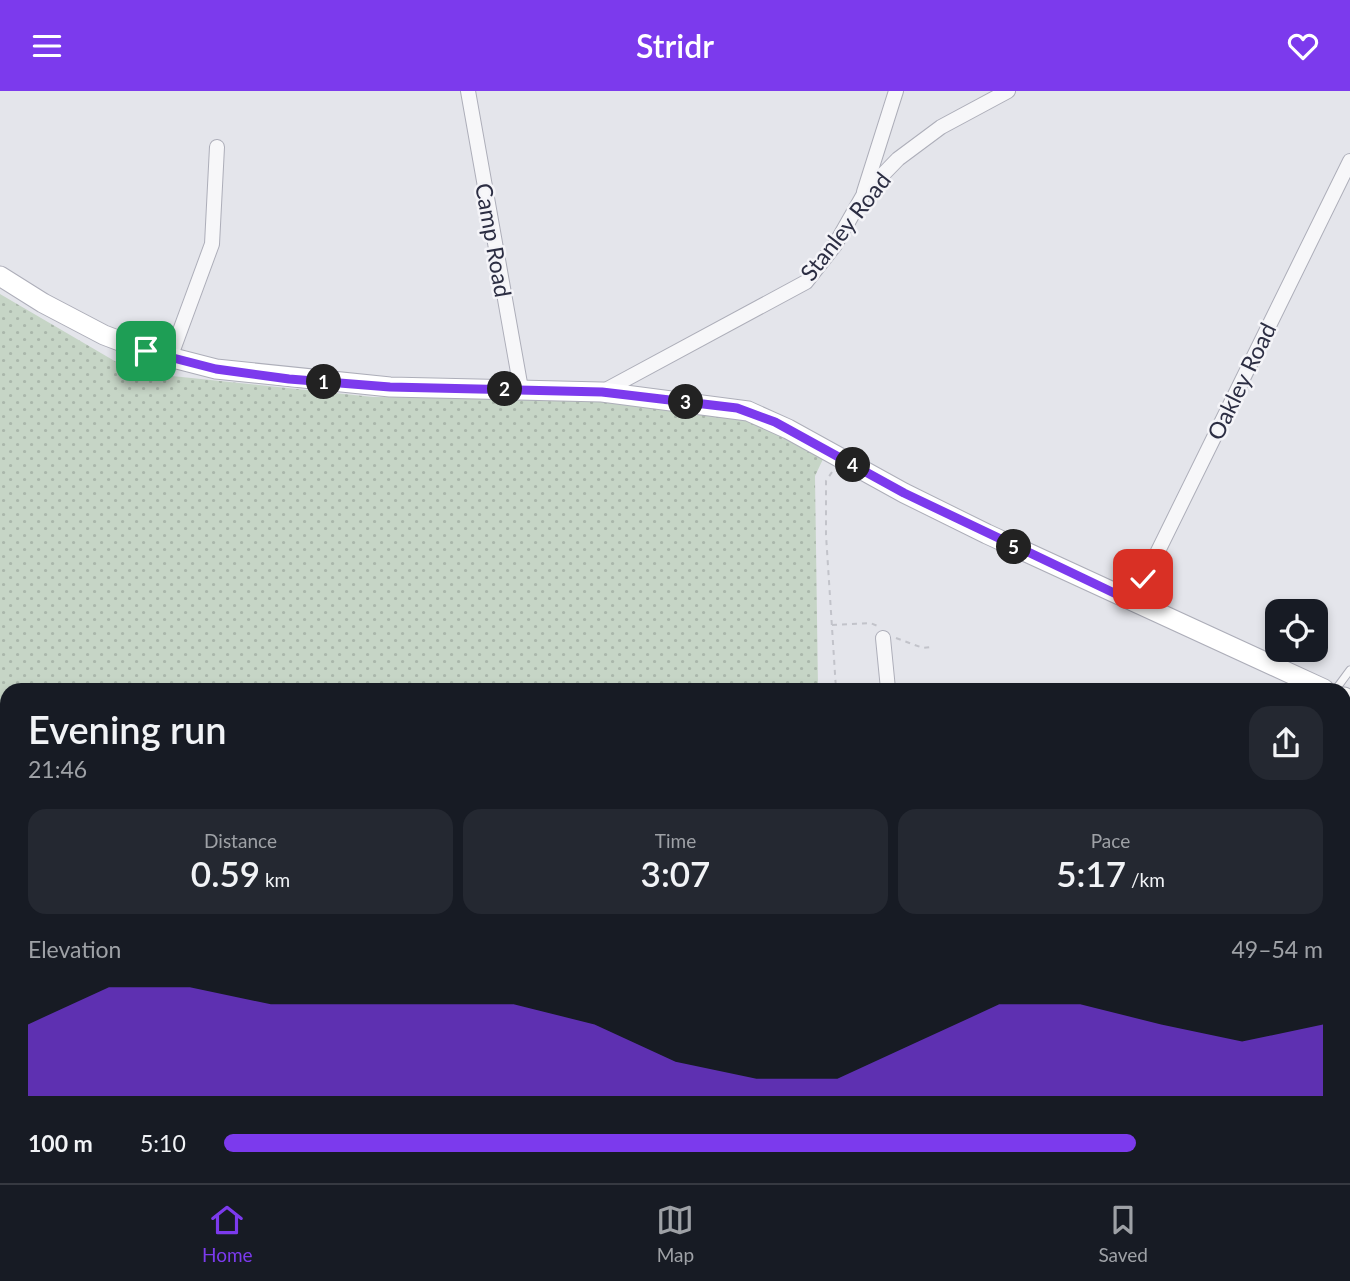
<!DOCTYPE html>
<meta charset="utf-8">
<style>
body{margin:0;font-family:Lato,sans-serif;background:#242831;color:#f1f3f6;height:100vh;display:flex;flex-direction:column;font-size:26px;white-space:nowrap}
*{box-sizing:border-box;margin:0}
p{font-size:23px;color:#9ea1a6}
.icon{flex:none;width:38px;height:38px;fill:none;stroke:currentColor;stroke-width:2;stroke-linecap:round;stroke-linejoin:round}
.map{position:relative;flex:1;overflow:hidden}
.details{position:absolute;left:0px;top:592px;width:1351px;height:500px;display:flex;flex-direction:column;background:#171b24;border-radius:21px 21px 0 0;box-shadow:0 4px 10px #0003}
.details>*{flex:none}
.buttons{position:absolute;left:1265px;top:508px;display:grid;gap:14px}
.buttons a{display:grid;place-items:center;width:63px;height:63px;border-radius:14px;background:#171b24;box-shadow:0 4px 10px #0003;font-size:35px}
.pin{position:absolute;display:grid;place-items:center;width:60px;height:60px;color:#fff;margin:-30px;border-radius:14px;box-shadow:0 4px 10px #0006}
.km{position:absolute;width:35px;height:35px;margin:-18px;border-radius:50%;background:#222;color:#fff;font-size:19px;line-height:35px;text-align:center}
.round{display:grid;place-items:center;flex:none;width:74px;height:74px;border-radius:21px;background:#242831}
.overview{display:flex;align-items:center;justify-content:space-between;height:119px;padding:0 28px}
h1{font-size:38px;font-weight:600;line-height:52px}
.metrics{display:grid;grid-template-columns:repeat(3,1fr);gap:10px;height:119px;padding:7px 28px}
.metrics div{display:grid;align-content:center;border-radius:18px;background:#242831;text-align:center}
.metrics b{font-size:35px;font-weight:600}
.metrics small{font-size:19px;font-weight:400}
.metrics p{font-size:19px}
.chart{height:196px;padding:14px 28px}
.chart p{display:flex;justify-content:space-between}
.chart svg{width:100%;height:126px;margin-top:7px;fill:#7c3aed;opacity:.7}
ul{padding:0 28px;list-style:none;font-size:23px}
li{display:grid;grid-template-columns:112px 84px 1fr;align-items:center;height:52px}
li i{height:18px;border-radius:9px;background:#7c3aed}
header{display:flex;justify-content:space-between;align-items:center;height:91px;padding:0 28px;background:#7c3aed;color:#fff;font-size:32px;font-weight:600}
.menu{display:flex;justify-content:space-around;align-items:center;height:98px;border-top:2px solid #363941;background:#171b24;font-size:19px;color:#9ea1a6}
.menu a{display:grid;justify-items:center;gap:4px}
.menu .active{color:#7c3aed}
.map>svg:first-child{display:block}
.grass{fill:url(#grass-dots)}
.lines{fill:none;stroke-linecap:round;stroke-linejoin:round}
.lane-casing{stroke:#adaeb9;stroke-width:9}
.street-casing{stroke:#adaeb9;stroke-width:16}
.secondary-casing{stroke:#adaeb9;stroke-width:21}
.path{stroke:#c2c3ca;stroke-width:2;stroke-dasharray:5 5;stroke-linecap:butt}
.lane{stroke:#f7f7f9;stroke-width:7}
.street{stroke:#f7f7f9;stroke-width:14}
.secondary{stroke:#fff;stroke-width:19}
.route-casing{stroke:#fff;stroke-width:14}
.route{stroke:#7c3aed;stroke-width:9}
.labels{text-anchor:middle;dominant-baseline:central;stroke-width:5;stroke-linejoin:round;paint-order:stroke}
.street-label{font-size:23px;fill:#2c2e43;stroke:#f4f4f8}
</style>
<header><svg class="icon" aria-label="menu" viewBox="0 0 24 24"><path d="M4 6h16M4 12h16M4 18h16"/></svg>Stridr<svg class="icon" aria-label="heart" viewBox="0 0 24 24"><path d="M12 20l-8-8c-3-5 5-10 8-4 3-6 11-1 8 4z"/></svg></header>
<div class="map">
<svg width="1350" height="1092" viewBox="0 0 1350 1092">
<defs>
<pattern id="grass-dots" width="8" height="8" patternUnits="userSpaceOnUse" patternTransform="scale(1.75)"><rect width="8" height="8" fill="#c6d5c6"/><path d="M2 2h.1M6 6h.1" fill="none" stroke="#aab7ab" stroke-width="1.8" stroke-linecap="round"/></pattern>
</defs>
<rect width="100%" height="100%" fill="#e4e5eb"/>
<!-- grass -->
<polygon class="grass" points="0,203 118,272 153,283 373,306 587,308 745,327 824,366 815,385 818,598 7,598 7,768 0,768"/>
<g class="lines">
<defs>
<polyline id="lane" points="1336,598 1350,579"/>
<g id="street">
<polyline points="468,0 521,298"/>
<polyline points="864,101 896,0"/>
<polyline points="170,267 212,153 217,56"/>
<polyline points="602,301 806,191 835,154 864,103 898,68 941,36 1008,0"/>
<polyline points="1133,511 1350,70"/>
<polyline points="883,547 888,598"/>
<polyline points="0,828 7,828"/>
<polyline points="0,880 7,880"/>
<polyline points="0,1061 7,1057"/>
<polyline points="92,1085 97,1092"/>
<polyline points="143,1085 148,1092"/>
<polyline points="420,1085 421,1092"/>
<polyline points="526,1085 658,1087 664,1092"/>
<polyline points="775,1085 775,1092"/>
<polyline points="1020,1085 1034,1092"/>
<polyline points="1155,1085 1169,1092"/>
<polyline points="811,1092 826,1085"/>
<polyline points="917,1092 967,1085"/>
</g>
<g id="secondary">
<polyline points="0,185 43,212 104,244 146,260 216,278 390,296 602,301 748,320 788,338 904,402 987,443 1324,598"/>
<polyline points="1344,606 1350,609"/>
<polyline points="1344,902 1350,895"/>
<polyline points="1196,1092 1200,1085"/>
</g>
</defs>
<!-- lane casing -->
<use href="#lane" class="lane-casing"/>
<!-- street casing -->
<use href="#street" class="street-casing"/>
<!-- secondary casing -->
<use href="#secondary" class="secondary-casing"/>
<!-- path -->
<g class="path">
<polyline points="832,381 826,390 826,444 836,598"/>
<polyline points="832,534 870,532 878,535"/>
<polyline points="896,547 923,557 932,556"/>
<polyline points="0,970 7,969"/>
<polyline points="434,1086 460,1092"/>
<polyline points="472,1092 489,1085"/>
<polyline points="1093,1092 1097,1085"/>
</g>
<!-- lane -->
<use href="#lane" class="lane"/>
<!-- street -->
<use href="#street" class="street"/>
<!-- secondary -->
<use href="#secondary" class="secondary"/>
</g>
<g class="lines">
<defs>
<polyline id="route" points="146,260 216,278 289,288 390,296 602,301 737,317 775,331 904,402 1133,511 1143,488"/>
</defs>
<!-- route casing -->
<use href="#route" class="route-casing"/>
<!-- route -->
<use href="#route" class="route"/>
</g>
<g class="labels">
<!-- street labels -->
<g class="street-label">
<text transform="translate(845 135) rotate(-52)">Stanley Road</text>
<text transform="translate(494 149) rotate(80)">Camp Road</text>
<text transform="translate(1241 290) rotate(-64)">Oakley Road</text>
</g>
</g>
</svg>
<div class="buttons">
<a><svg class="icon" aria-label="locate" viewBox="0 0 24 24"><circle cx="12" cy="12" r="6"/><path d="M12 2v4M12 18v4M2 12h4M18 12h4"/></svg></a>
</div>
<div class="pin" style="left:146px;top:260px;background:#1e9e55"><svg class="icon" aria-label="arrive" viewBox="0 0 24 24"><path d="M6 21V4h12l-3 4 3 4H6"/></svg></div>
<div class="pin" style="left:1143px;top:488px;background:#d93025"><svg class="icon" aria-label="check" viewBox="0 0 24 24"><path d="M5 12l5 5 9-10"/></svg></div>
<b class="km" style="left:324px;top:291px">1</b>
<b class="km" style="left:505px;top:298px">2</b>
<b class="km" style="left:686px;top:311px">3</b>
<b class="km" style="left:853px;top:374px">4</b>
<b class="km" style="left:1014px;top:456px">5</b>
<section class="details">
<div class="overview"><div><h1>Evening run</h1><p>21:46</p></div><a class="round"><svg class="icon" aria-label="share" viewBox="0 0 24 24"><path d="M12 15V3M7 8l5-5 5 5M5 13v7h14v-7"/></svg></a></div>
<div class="metrics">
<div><p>Distance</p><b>0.59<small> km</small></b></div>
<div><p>Time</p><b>3:07</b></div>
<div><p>Pace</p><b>5:17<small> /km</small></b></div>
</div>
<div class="chart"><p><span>Elevation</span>49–54 m</p>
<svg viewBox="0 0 160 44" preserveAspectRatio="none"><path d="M0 44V19L10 6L20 6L30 12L40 12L50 12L60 12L70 19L80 32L90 38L100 38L110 25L120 12L130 12L140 19L150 25L160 19V44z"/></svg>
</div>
<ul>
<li><b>100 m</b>5:10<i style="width:83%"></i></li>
</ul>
</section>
</div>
<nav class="menu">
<a class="active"><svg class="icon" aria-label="home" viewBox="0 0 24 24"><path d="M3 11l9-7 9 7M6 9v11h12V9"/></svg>Home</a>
<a><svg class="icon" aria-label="map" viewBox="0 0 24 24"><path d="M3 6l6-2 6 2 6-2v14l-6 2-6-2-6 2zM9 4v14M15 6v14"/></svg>Map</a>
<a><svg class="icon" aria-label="saved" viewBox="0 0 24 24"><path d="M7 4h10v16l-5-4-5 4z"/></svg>Saved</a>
</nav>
